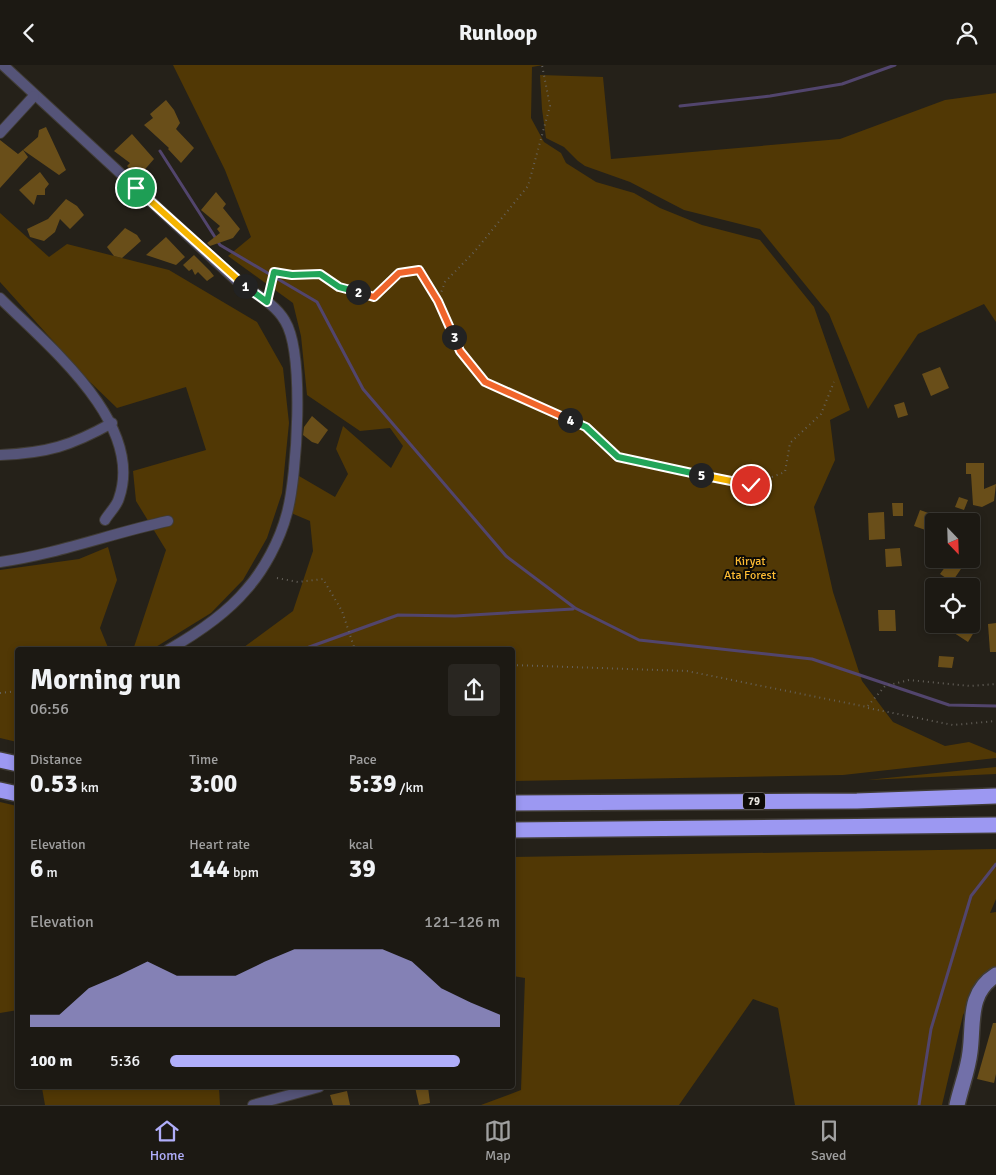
<!DOCTYPE html>
<meta charset="utf-8">
<style>
body{margin:0;font-family:Signika,sans-serif;background:#292621;color:#f1f3f6;height:100vh;display:flex;flex-direction:column;font-size:19px;white-space:nowrap}
*{box-sizing:border-box;margin:0}
p{font-size:16px;color:#a0a0a0}
.icon{flex:none;width:28px;height:28px;fill:none;stroke:currentColor;stroke-width:2;stroke-linecap:round;stroke-linejoin:round}
.map{position:relative;flex:1;overflow:hidden}
.panel{position:absolute;left:15px;top:582px;width:500px;height:442px;display:flex;flex-direction:column;background:#1c1913;border-radius:5px;box-shadow:0 2px 8px #0003,0 0 0 1px #3a3833}
.panel>*{flex:none}
.needle{width:32px;rotate:157deg}
.fabs{position:absolute;left:925px;top:448px;display:grid;gap:10px}
.fabs a{display:grid;place-items:center;width:55px;height:55px;border-radius:5px;background:#1c1913;box-shadow:0 2px 8px #0003,0 0 0 1px #3a3833;font-size:25px}
.pin{position:absolute;display:grid;place-items:center;width:42px;height:42px;color:#fff;margin:-21px;border:2px solid #fff;border-radius:50%;box-shadow:0 1px 5px #0007}
.km{position:absolute;width:25px;height:25px;margin:-12px;border-radius:50%;background:#222;color:#fff;font-size:14px;line-height:25px;text-align:center}
.round{display:grid;place-items:center;flex:none;width:52px;height:52px;border-radius:5px;background:#292621}
.head{display:flex;align-items:center;justify-content:space-between;height:85px;padding:0 15px}
h1{font-size:28px;font-weight:800;line-height:38px}
.metrics{display:grid;grid-template-columns:repeat(3,1fr);gap:8px;height:85px;padding:5px 15px}
.metrics div{display:grid;align-content:center}
.metrics b{font-size:25px;font-weight:800}
.metrics small{font-size:14px;font-weight:400}
.metrics p{font-size:14px}
.chart{height:140px;padding:10px 15px}
.chart p{display:flex;justify-content:space-between}
.chart svg{width:100%;height:90px;margin-top:5px;fill:#b0aefa;opacity:.7}
ul{padding:0 15px;list-style:none;font-size:16px}
li{display:grid;grid-template-columns:80px 60px 1fr;align-items:center;height:38px}
li i{height:12px;border-radius:6px;background:#b0aefa}
header{display:flex;justify-content:space-between;align-items:center;height:65px;padding:0 15px;background:#1c1913;font-size:22px;font-weight:800}
.tabs{display:flex;justify-content:space-around;align-items:center;height:70px;border-top:1px solid #3a3833;background:#1c1913;font-size:14px;color:#a0a0a0}
.tabs a{display:grid;justify-items:center;gap:2px}
.tabs .active{color:#b0aefa}
.map>svg:first-child{display:block}
.green{fill:#513805}
.lines{fill:none;stroke-linecap:round;stroke-linejoin:round}
.stream{stroke:#52456d;stroke-width:3}
.building{fill:#694e19}
.street-casing{stroke:#403c35;stroke-width:12}
.secondary-casing{stroke:#403c35;stroke-width:18}
.highway-casing{stroke:#403c35;stroke-width:18}
.path{stroke:#65615a;stroke-width:2;stroke-dasharray:1 4;stroke-linecap:butt}
.street{stroke:#555478;stroke-width:10}
.secondary{stroke:#7270a9;stroke-width:15}
.highway{stroke:#9c98f2;stroke-width:15}
.split-1-casing{stroke:#fff;stroke-width:10}
.split-2-casing{stroke:#fff;stroke-width:10}
.split-3-casing{stroke:#fff;stroke-width:10}
.split-4-casing{stroke:#fff;stroke-width:10}
.split-5-casing{stroke:#fff;stroke-width:10}
.split-6-casing{stroke:#fff;stroke-width:10}
.split-1{stroke:#f5b400;stroke-width:6}
.split-2{stroke:#22a559;stroke-width:6}
.split-3{stroke:#f0652b;stroke-width:6}
.split-4{stroke:#f0652b;stroke-width:6}
.split-5{stroke:#22a559;stroke-width:6}
.split-6{stroke:#f5b400;stroke-width:6}
.labels{text-anchor:middle;dominant-baseline:central;stroke-width:4;stroke-linejoin:round;paint-order:stroke}
.shield{fill:#0d0b07;stroke:#a6a39e;stroke-width:1}
.shield-label{font-size:11px;font-weight:bold;fill:#e7e4de}
.park-label{font-size:12px;fill:#febc33;stroke:#0d0b07}
</style>
<header><svg class="icon" aria-label="back" viewBox="0 0 24 24"><path d="M15 5l-7 7 7 7"/></svg>Runloop<svg class="icon" aria-label="person" viewBox="0 0 24 24"><circle cx="12" cy="8" r="4"/><path d="M4 21q1-7 8-7t8 7"/></svg></header>
<div class="map">
<svg width="996" height="1040" viewBox="0 0 996 1040">
<rect width="100%" height="100%" fill="#252119"/>
<!-- green -->
<g class="green">
<polygon points="173,0 543,0 532,2 531,53 544,77 561,88 566,98 596,117 634,128 660,143 702,160 760,175 814,242 850,345 830,355 835,395 814,442 833,527 862,616 893,657 945,681 969,677 996,688 996,693 843,710 513,716 512,585 240,585 293,546 313,486 310,456 291,448 299,411 335,432 348,409 336,384 343,361 391,403 403,381 390,363 360,366 307,330 301,271 293,238 228,191 251,172 225,105"/>
<polygon points="540,10 603,12 611,94 840,74 945,35 996,28 996,257 984,239 918,269 868,344 829,249 760,164 684,145 630,117 585,101 578,96 564,82 546,73 542,44"/>
<polygon points="0,148 49,192 67,179 169,205 257,257 283,303 289,358 282,428 267,473 243,515 211,548 151,585 131,585 134,582 166,485 136,436 133,406 206,385 186,322 117,343 90,317 0,217"/>
<polygon points="108,482 117,515 100,563 109,585 18,585 17,677 0,673 0,505 79,494"/>
<polygon points="996,702 996,709 867,715"/>
<polygon points="0,737 17,741 18,945 0,948"/>
<polygon points="996,784 996,834 990,848 996,847 996,909 983,914 963,950 942,1040 795,1040 778,943 753,934 679,1040 481,1040 521,1025 525,913 513,911 513,792"/>
<polygon points="42,1023 219,1023 220,1040 45,1040"/>
</g>
<g class="lines">
<!-- stream -->
<g class="stream">
<polyline points="680,41 770,31 842,19 895,0"/>
<polyline points="160,86 220,180 317,237 363,324 506,491 575,543 639,575 812,594 949,640 996,641"/>
<polyline points="301,585 398,550 455,551 573,544"/>
<polyline points="17,650 18,650"/>
<polyline points="919,1040 931,964 971,831 996,799"/>
</g>
</g>
<!-- building -->
<g class="building">
<polygon points="166,35 174,45 180,58 176,64 194,83 181,98 168,84 169,83 144,60 153,53 150,49"/>
<polygon points="46,62 66,105 59,110 23,85 38,72 39,65"/>
<polygon points="132,69 154,94 140,110 133,107 127,101 130,98 114,86"/>
<polygon points="0,75 18,89 23,85 28,92 0,123"/>
<polygon points="40,107 49,119 45,124 45,130 37,130 34,140 19,125"/>
<polygon points="216,127 226,139 223,143 240,164 233,173 210,181 207,178 220,168 217,164 220,161 201,145"/>
<polygon points="66,134 77,141 84,150 70,164 60,154 55,167 44,176 30,172 27,164 48,154"/>
<polygon points="125,163 137,170 141,176 122,193 114,191 107,182"/>
<polygon points="166,172 185,192 176,200 146,190"/>
<polygon points="194,190 210,206 214,211 207,216 198,207 195,210 192,204 189,206 183,200"/>
<polygon points="940,302 949,323 931,331 922,309"/>
<polygon points="904,337 908,350 898,353 894,340"/>
<polygon points="312,351 328,365 318,379 312,377 303,370 304,362"/>
<polygon points="966,398 984,398 984,424 996,419 994,436 982,442 973,440 971,409 966,409"/>
<polygon points="959,432 968,435 964,445 955,442"/>
<polygon points="892,438 903,438 903,451 893,451"/>
<polygon points="920,445 934,450 934,468 914,461"/>
<polygon points="884,447 885,474 869,475 868,448"/>
<polygon points="900,483 902,501 886,502 885,484"/>
<polygon points="951,494 963,501 952,517 940,509"/>
<polygon points="878,545 895,545 896,566 879,566"/>
<polygon points="971,554 979,559 968,577 948,564 951,559 971,559"/>
<polygon points="996,558 996,587 990,587 988,559"/>
<polygon points="939,591 954,592 952,603 938,602"/>
<polygon points="993,958 996,958 996,1009 994,1018 977,1014"/>
<polygon points="415,1022 428,1022 430,1038 419,1040"/>
<polygon points="347,1026 350,1040 333,1040 330,1030"/>
</g>
<g class="lines">
<defs>
<g id="street">
<path d="M3 0 236 215C252 227 275 238 285 256 305 289 297 411 287 448 280 475 264 505 246 525 225 550 196 569 168 585"/>
<polyline points="0,68 34,31"/>
<path d="M0 233C47 280 145 358 119 433 117 441 109 448 105 455"/>
<path d="M0 390C47 388 71 381 112 358"/>
<path d="M0 497C58 489 112 468 168 456"/>
<polyline points="253,1040 319,1022"/>
</g>
<path id="secondary" d="M957 1040C961 1022 968 1005 970 987 974 958 967 928 996 910"/>
<g id="highway">
<polyline points="0,695 18,699"/>
<polyline points="0,725 18,729"/>
<polyline points="512,738 857,736 996,731"/>
<polyline points="512,765 996,760"/>
</g>
</defs>
<!-- street casing -->
<use href="#street" class="street-casing"/>
<!-- secondary casing -->
<use href="#secondary" class="secondary-casing"/>
<!-- highway casing -->
<use href="#highway" class="highway-casing"/>
<!-- path -->
<g class="path">
<polyline points="269,227 274,207 292,210 320,209 339,222 375,232 399,208 419,205 438,236 460,286 485,317 586,362 618,392 751,420 785,407 790,378 821,349 834,317"/>
<polyline points="438,236 445,217 475,186 528,121 550,41 542,0"/>
<polyline points="277,513 298,517 323,514 342,546 355,585"/>
<polyline points="512,600 687,606 867,642 885,621 909,615 970,621 996,619"/>
<polyline points="0,628 18,626"/>
<polyline points="868,643 953,660 996,656"/>
</g>
<!-- street -->
<use href="#street" class="street"/>
<!-- secondary -->
<use href="#secondary" class="secondary"/>
<!-- highway -->
<use href="#highway" class="highway"/>
</g>
<g class="lines">
<defs>
<polyline id="split-1" points="136,123 245,221"/>
<polyline id="split-2" points="245,221 267,237 274,207 292,210 320,209 339,222 358,227"/>
<polyline id="split-3" points="358,227 374,232 399,208 419,205 438,236 454,272"/>
<polyline id="split-4" points="454,272 460,286 485,317 570,355"/>
<polyline id="split-5" points="570,355 586,362 618,392 701,410"/>
<polyline id="split-6" points="701,410 751,420"/>
</defs>
<!-- split-1 casing -->
<use href="#split-1" class="split-1-casing"/>
<!-- split-2 casing -->
<use href="#split-2" class="split-2-casing"/>
<!-- split-3 casing -->
<use href="#split-3" class="split-3-casing"/>
<!-- split-4 casing -->
<use href="#split-4" class="split-4-casing"/>
<!-- split-5 casing -->
<use href="#split-5" class="split-5-casing"/>
<!-- split-6 casing -->
<use href="#split-6" class="split-6-casing"/>
<!-- split-1 -->
<use href="#split-1" class="split-1"/>
<!-- split-2 -->
<use href="#split-2" class="split-2"/>
<!-- split-3 -->
<use href="#split-3" class="split-3"/>
<!-- split-4 -->
<use href="#split-4" class="split-4"/>
<!-- split-5 -->
<use href="#split-5" class="split-5"/>
<!-- split-6 -->
<use href="#split-6" class="split-6"/>
</g>
<g class="labels">
<!-- shield labels -->
<rect class="shield" x="743" y="727.5" width="22" height="17" rx="4"/>
<g class="shield-label">
<text x="754" y="736">79</text>
</g>
<!-- park labels -->
<g class="park-label">
<text x="750" y="496">Kiryat<tspan x="750" dy="14">Ata Forest</tspan></text>
</g>
</g>
</svg>
<div class="fabs">
<a><svg class="needle" viewBox="-14 -14 28 28"><path d="M0-13l5 13h-10z" fill="#e53935"/><path d="M0 13l5-13h-10z" fill="#a0a0a0"/></svg></a>
<a><svg class="icon" aria-label="locate" viewBox="0 0 24 24"><circle cx="12" cy="12" r="6"/><path d="M12 2v4M12 18v4M2 12h4M18 12h4"/></svg></a>
</div>
<div class="pin" style="left:136px;top:123px;background:#1e9e55"><svg class="icon" aria-label="arrive" viewBox="0 0 24 24"><path d="M6 21V4h12l-3 4 3 4H6"/></svg></div>
<div class="pin" style="left:751px;top:420px;background:#d93025"><svg class="icon" aria-label="check" viewBox="0 0 24 24"><path d="M5 12l5 5 9-10"/></svg></div>
<b class="km" style="left:245px;top:221px">1</b>
<b class="km" style="left:358px;top:227px">2</b>
<b class="km" style="left:454px;top:272px">3</b>
<b class="km" style="left:570px;top:355px">4</b>
<b class="km" style="left:701px;top:410px">5</b>
<section class="panel">
<div class="head"><div><h1>Morning run</h1><p>06:56</p></div><a class="round"><svg class="icon" aria-label="share" viewBox="0 0 24 24"><path d="M12 15V3M7 8l5-5 5 5M5 13v7h14v-7"/></svg></a></div>
<div class="metrics">
<div><p>Distance</p><b>0.53<small> km</small></b></div>
<div><p>Time</p><b>3:00</b></div>
<div><p>Pace</p><b>5:39<small> /km</small></b></div>
</div>
<div class="metrics">
<div><p>Elevation</p><b>6<small> m</small></b></div>
<div><p>Heart rate</p><b>144<small> bpm</small></b></div>
<div><p>kcal</p><b>39</b></div>
</div>
<div class="chart"><p><span>Elevation</span>121–126 m</p>
<svg viewBox="0 0 160 44" preserveAspectRatio="none"><path d="M0 44V38L10 38L20 25L30 19L40 12L50 19L60 19L70 19L80 12L90 6L100 6L110 6L120 6L130 12L140 25L150 32L160 38V44z"/></svg>
</div>
<ul>
<li><b>100 m</b>5:36<i style="width:88%"></i></li>
</ul>
</section>
</div>
<nav class="tabs">
<a class="active"><svg class="icon" aria-label="home" viewBox="0 0 24 24"><path d="M3 11l9-7 9 7M6 9v11h12V9"/></svg>Home</a>
<a><svg class="icon" aria-label="map" viewBox="0 0 24 24"><path d="M3 6l6-2 6 2 6-2v14l-6 2-6-2-6 2zM9 4v14M15 6v14"/></svg>Map</a>
<a><svg class="icon" aria-label="saved" viewBox="0 0 24 24"><path d="M7 4h10v16l-5-4-5 4z"/></svg>Saved</a>
</nav>
